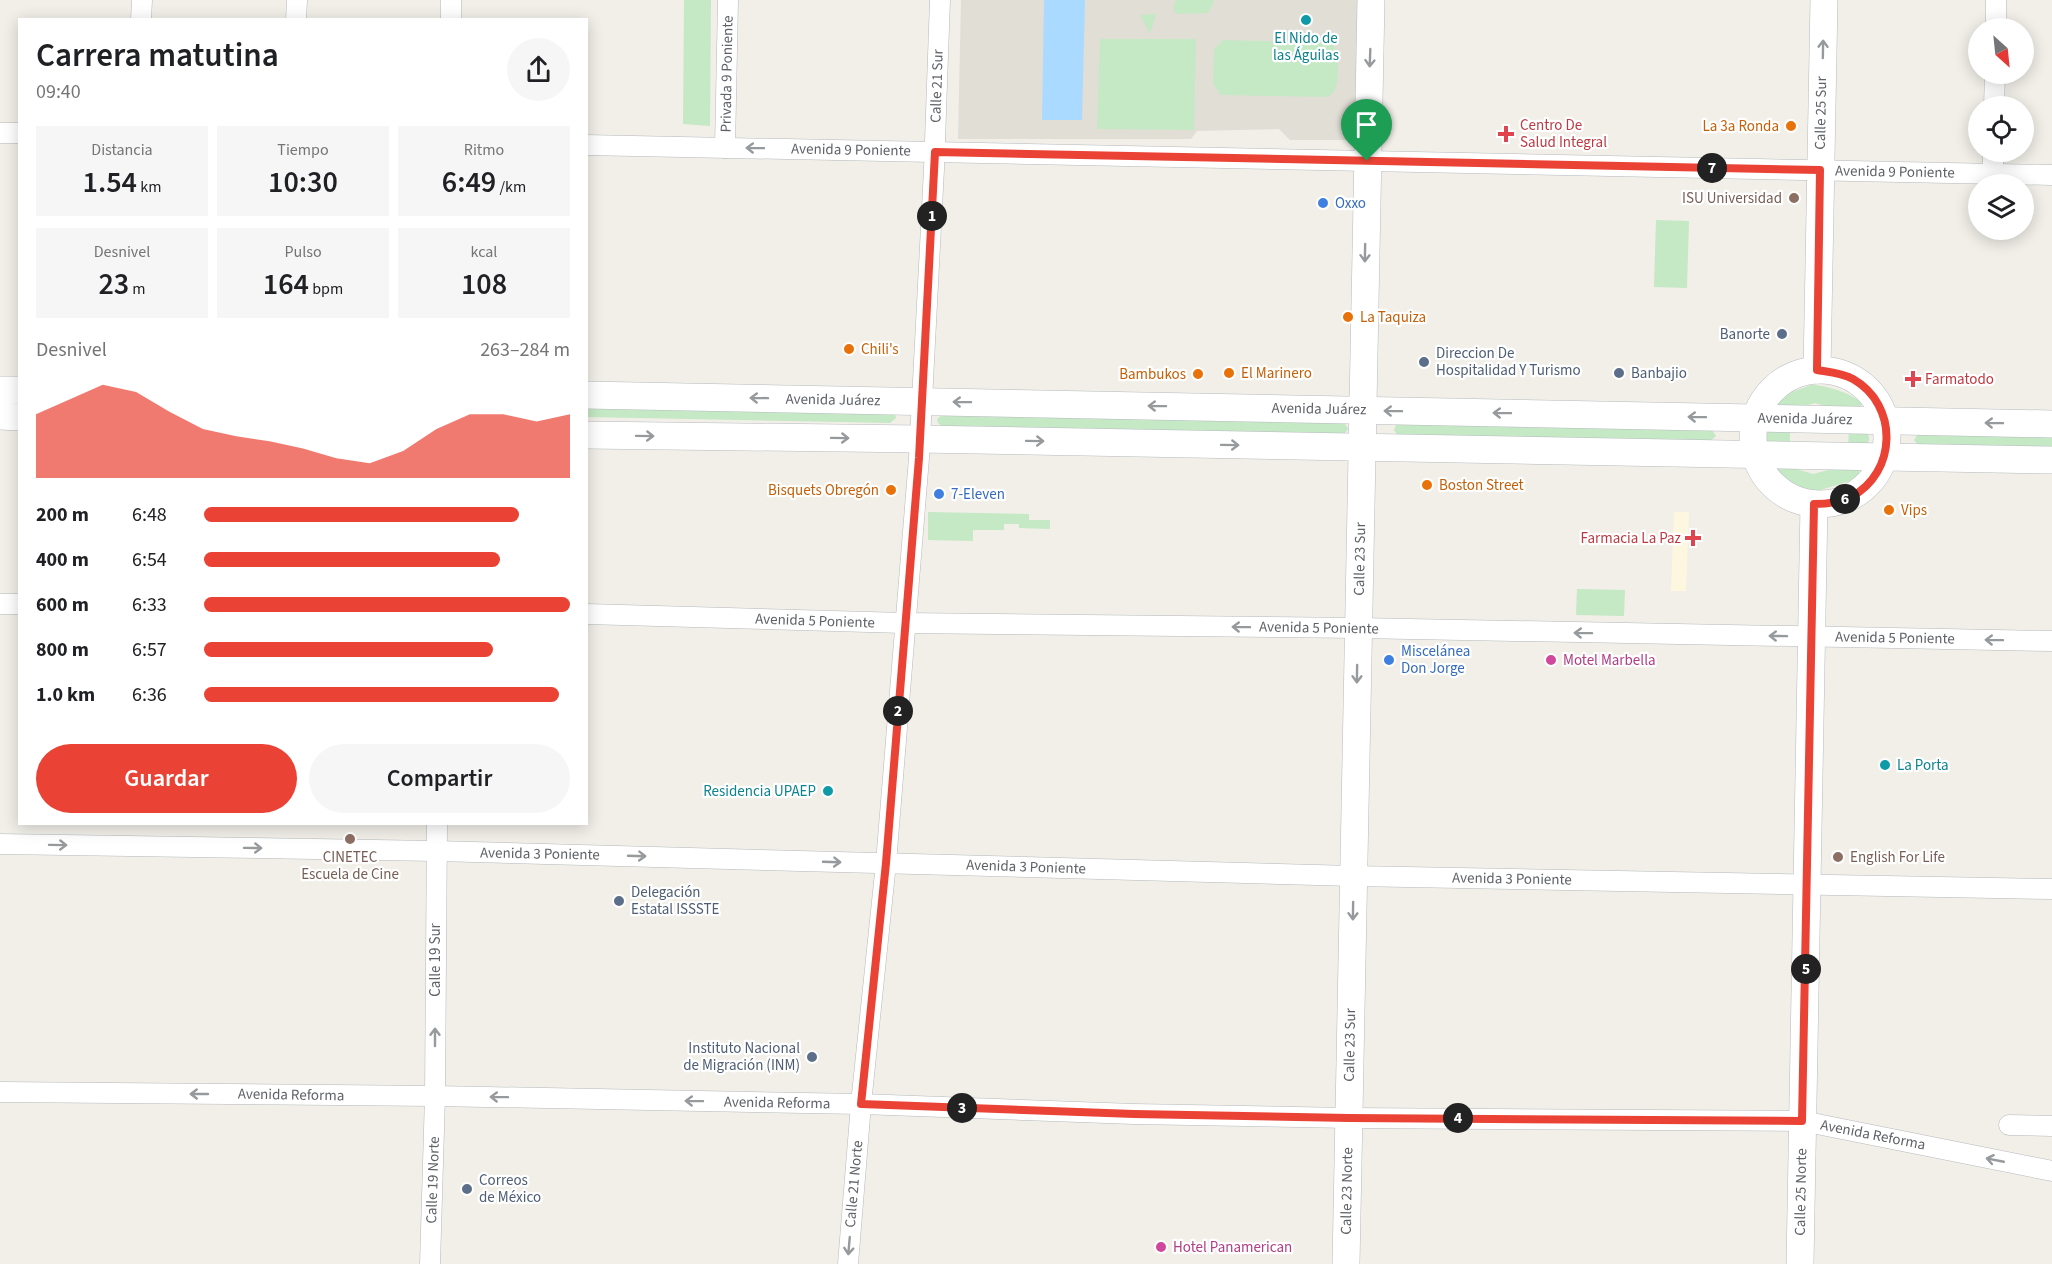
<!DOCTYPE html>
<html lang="es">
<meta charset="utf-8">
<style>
body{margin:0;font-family:"Source Sans 3",sans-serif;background:#f6f6f6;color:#202124;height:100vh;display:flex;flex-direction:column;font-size:22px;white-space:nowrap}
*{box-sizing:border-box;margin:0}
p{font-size:20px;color:#757577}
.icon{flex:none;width:33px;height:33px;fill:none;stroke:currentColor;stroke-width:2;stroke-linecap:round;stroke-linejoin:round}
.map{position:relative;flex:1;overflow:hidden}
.side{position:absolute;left:18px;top:18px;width:570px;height:807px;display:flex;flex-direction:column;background:#fff;border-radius:0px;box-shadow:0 3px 15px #0003}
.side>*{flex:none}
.needle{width:39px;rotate:153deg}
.tools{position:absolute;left:1968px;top:18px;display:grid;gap:12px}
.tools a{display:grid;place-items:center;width:66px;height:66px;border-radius:50%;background:#fff;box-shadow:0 3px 15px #0003;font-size:30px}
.pin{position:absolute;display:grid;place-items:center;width:51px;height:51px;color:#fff;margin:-62px -26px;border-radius:50% 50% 50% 0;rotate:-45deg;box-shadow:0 0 6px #0007}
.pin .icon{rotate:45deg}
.km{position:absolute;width:30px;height:30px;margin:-15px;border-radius:50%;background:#222;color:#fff;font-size:16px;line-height:30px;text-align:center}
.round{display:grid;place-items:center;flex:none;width:63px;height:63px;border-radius:32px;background:#f6f6f6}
.headline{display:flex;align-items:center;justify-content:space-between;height:102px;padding:0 18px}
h1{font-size:33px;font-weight:600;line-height:45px}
.figures{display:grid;grid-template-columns:repeat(3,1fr);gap:9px;height:102px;padding:6px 18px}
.figures div{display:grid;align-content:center;border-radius:0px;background:#f6f6f6;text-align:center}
.figures b{font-size:30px;font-weight:600}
.figures small{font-size:16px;font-weight:400}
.figures p{font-size:16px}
.chart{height:168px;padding:12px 18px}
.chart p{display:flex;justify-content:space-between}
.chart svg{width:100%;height:108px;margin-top:6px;fill:#ea4335;opacity:.7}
.primary-button{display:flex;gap:12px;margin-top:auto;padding:12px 18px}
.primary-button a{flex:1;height:69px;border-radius:36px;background:#ea4335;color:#fff;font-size:24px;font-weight:600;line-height:69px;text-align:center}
.primary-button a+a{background:#f6f6f6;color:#202124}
ul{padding:0 18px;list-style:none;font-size:20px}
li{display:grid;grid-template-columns:96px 72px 1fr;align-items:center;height:45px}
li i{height:15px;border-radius:8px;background:#ea4335}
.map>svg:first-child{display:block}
.commercial{fill:#fef7e0}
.education{fill:#e1ded6}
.green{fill:#c5e8c5}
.water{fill:#aadaff}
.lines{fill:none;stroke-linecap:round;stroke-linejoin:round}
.minor-casing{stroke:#b5b8bc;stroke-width:21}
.secondary-casing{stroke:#b6babf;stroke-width:28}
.minor{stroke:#fff;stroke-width:20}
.secondary{stroke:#fff;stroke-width:27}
.oneway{stroke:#979a9d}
.route-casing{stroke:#fff;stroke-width:12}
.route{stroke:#ea4335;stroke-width:8}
.culture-dot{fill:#0f9aa8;stroke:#fff;stroke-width:2}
.food-dot{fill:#e8710a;stroke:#fff;stroke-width:2}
.health-dot{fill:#e0444e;stroke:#fff;stroke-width:2}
.education-dot{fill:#8d6e63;stroke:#fff;stroke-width:2}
.shop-dot{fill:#3f7fe0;stroke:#fff;stroke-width:2}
.service-dot{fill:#5c6f8a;stroke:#fff;stroke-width:2}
.hotel-dot{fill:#d1479c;stroke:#fff;stroke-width:2}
.labels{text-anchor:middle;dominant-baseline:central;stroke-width:4.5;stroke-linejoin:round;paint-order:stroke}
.culture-label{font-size:15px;fill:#0d838f;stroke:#fff}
.street-label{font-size:15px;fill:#5f6368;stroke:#fff}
.health-label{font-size:15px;fill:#be3a42;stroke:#fff;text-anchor:start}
.food-label{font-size:15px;fill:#c56008;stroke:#fff;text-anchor:start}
.education-label{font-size:15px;fill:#785e54;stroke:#fff;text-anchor:end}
.shop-label{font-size:15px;fill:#366cbe;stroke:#fff;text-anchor:start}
.service-label{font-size:15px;fill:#4e5e75;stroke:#fff;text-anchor:start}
.hotel-label{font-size:15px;fill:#b23c85;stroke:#fff;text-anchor:start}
</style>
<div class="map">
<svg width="2052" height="1264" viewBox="0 0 2052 1264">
<rect width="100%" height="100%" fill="#f1efe8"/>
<!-- commercial -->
<polygon class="commercial" points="1674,512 1689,512 1686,591 1671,591"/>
<!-- education -->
<polygon class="education" points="961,0 1362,0 1360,140 1290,140 1279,129 1197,131 1191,139 958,139"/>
<!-- green -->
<g class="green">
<polygon points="684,0 711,0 710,126 683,124"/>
<polygon points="1176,0 1213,0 1214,2 1208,13 1176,14 1173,7"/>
<polygon points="1156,14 1156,15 1150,34 1140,15"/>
<polygon points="1100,39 1196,39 1194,130 1097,129"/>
<path d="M1223 40 1331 43 1338 51C1337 65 1342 92 1327 97L1221 95 1213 84 1214 49Z"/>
<polygon points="1656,220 1689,221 1687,288 1654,287"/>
<path d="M1811 385C1822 384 1855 394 1861 403V409L1853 414 1815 403 1780 413 1772 406 1775 398Z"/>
<polygon points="587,405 895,414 896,418 890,423 587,417"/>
<polygon points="943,414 1344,422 1348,429 1344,434 942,426 938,423 937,419"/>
<polygon points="1400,424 1712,430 1716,436 1710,441 1397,435 1394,430 1396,425"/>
<polygon points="1790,427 1790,448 1768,443 1766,437 1768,432"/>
<path d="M1849 428 1867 433C1870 437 1870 441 1866 445L1848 448Z"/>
<polygon points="1918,434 2052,436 2052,448 1919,446 1914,440"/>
<path d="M1778 463 1813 474 1851 464 1859 469C1860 474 1858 478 1853 480L1814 492 1773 478 1770 470Z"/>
<polygon points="928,512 1029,514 1029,520 1050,520 1050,529 1019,528 1019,524 1004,524 1004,530 973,530 973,541 928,540"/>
<polygon points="1577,589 1625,590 1624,616 1576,615"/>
</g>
<!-- water -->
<polygon class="water" points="1044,0 1085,0 1082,120 1042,120"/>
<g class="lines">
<defs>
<g id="minor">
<polyline points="141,20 142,0"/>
<polyline points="296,20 297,0"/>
<polyline points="451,20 451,0"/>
<polyline points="1996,28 1996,0"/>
<polyline points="1994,106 1995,74"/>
<polyline points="0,133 20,133"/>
<polyline points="586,145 2052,175"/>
<polyline points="725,148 728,0"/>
<polyline points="1993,174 1993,152"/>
<polyline points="0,604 20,604"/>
<polyline points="586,614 904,623 1358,628 2052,641"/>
<polyline points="0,844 436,851 1353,876 2052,889"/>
<polyline points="0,1092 435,1096 861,1104 1134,1114 1349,1118 1802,1121 2052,1171"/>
<polyline points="2009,1125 2052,1126"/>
<polyline points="430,1264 435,1096 437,824"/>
<polyline points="848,1264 861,1104 886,863 919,458 934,169 940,0"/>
</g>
<g id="secondary">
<polyline points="1817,370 1824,0"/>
<circle cx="1820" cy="437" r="67"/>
<polyline points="0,390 20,390"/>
<polyline points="586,395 2052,424"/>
<polyline points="0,416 20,417"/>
<polyline points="586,435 920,439 2052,460"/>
<polyline points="1346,1264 1371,0"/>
<polyline points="1800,1264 1814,504"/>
</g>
</defs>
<!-- minor casing -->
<use href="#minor" class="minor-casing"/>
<!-- secondary casing -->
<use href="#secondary" class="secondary-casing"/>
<!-- minor -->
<use href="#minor" class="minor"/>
<!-- secondary -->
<use href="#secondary" class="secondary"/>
</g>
<!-- one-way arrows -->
<defs><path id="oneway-shaft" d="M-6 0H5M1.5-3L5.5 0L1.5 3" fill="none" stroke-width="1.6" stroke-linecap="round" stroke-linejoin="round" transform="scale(1.5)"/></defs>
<g class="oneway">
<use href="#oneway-shaft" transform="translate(1823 49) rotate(-89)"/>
<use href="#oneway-shaft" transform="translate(1370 58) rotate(92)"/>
<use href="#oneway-shaft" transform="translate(755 148) rotate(-179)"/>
<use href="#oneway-shaft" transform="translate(1365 253) rotate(91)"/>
<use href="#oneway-shaft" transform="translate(759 398) rotate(-179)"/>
<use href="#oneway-shaft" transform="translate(962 402) rotate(-179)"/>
<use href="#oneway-shaft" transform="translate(1157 406) rotate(-179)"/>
<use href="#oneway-shaft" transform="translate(1393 411) rotate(-179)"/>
<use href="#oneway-shaft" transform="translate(1502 413) rotate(-179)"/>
<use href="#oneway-shaft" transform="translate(1697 417) rotate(-179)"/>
<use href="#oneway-shaft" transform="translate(1994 423) rotate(-179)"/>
<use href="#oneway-shaft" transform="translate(645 436) rotate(1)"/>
<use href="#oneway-shaft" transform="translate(840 438) rotate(1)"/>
<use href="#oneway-shaft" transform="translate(1035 441) rotate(1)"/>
<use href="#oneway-shaft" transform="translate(1230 445) rotate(1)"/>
<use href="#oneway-shaft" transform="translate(1241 627) rotate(-179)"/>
<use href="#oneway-shaft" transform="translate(1583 633) rotate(-179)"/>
<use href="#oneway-shaft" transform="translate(1778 636) rotate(-179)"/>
<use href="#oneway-shaft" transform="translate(1994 640) rotate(-179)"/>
<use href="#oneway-shaft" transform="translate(1357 674) rotate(91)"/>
<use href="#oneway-shaft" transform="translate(58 845) rotate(1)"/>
<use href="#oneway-shaft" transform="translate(253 848) rotate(1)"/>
<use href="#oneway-shaft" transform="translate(637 856) rotate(2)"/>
<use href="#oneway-shaft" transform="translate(832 862) rotate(2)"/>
<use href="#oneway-shaft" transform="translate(1353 911) rotate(91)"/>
<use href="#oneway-shaft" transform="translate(435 1037) rotate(-90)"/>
<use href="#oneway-shaft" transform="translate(199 1094) rotate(-180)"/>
<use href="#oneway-shaft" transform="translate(499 1097) rotate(-179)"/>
<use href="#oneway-shaft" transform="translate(694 1101) rotate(-179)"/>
<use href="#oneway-shaft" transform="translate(1995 1160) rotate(-169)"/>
<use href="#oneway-shaft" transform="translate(849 1246) rotate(95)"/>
</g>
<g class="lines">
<defs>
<path id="route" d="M935 152 1820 170 1817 370C1829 372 1842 373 1853 379 1899 405 1897 473 1851 497 1839 503 1827 504 1814 504L1802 1121 1349 1118 1134 1114 861 1104 886 863 919 458Z"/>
</defs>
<!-- route casing -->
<use href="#route" class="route-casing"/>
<!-- route -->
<use href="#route" class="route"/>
</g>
<!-- markers -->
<g class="culture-dot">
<circle cx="1306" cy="20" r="6"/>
<circle cx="1885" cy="765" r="6"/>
<circle cx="828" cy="791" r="6"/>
</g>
<g class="food-dot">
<circle cx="1791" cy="126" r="6"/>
<circle cx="1348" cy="317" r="6"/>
<circle cx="849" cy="349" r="6"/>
<circle cx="1229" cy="373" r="6"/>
<circle cx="1198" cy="374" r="6"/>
<circle cx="1427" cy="485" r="6"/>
<circle cx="891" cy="490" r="6"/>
<circle cx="1889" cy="510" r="6"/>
</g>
<g class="health-dot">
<path d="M1503 125h6v6h6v6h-6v6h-6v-6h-6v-6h6z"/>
<path d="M1910 370h6v6h6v6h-6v6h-6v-6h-6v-6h6z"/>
<path d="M1690 529h6v6h6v6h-6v6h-6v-6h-6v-6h6z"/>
</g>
<g class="education-dot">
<circle cx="1794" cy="198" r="6"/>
<circle cx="350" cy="839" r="6"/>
<circle cx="1838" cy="857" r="6"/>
</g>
<g class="shop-dot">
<circle cx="1323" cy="203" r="6"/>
<circle cx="939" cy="494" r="6"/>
<circle cx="1389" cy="660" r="6"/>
</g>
<g class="service-dot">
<circle cx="1782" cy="334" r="6"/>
<circle cx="1424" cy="362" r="6"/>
<circle cx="1619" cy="373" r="6"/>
<circle cx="619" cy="901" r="6"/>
<circle cx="812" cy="1057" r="6"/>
<circle cx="467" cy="1189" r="6"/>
</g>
<g class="hotel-dot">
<circle cx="1551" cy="660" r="6"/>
<circle cx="1161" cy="1247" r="6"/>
</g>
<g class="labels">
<!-- culture labels -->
<g class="culture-label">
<text x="1306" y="38">El Nido de<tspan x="1306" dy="17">las Águilas</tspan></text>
<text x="1897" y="765" text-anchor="start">La Porta</text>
<text x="816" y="791" text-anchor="end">Residencia UPAEP</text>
</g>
<!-- street labels -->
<g class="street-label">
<text transform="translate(727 74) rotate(-89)">Privada 9 Poniente</text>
<text transform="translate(937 86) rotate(-88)">Calle 21 Sur</text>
<text transform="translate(1821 113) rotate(-89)">Calle 25 Sur</text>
<text transform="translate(851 150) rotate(1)">Avenida 9 Poniente</text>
<text transform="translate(1895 172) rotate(1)">Avenida 9 Poniente</text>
<text transform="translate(833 400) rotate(1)">Avenida Juárez</text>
<text transform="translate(1319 409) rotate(1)">Avenida Juárez</text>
<text transform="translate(1805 419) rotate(1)">Avenida Juárez</text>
<text transform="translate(1360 559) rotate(-89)">Calle 23 Sur</text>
<text transform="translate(815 621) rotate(2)">Avenida 5 Poniente</text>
<text transform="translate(1319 628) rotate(1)">Avenida 5 Poniente</text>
<text transform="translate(1895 638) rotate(1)">Avenida 5 Poniente</text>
<text transform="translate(540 854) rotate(1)">Avenida 3 Poniente</text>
<text transform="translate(1026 867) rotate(2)">Avenida 3 Poniente</text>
<text transform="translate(1512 879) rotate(1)">Avenida 3 Poniente</text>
<text transform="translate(435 960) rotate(-90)">Calle 19 Sur</text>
<text transform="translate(1350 1045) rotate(-89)">Calle 23 Sur</text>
<text transform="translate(291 1095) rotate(1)">Avenida Reforma</text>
<text transform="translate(777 1103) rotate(1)">Avenida Reforma</text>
<text transform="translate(1873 1135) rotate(11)">Avenida Reforma</text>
<text transform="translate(433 1180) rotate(-88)">Calle 19 Norte</text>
<text transform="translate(854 1184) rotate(-85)">Calle 21 Norte</text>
<text transform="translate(1347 1191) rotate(-89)">Calle 23 Norte</text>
<text transform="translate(1801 1192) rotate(-89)">Calle 25 Norte</text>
</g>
<!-- health labels -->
<g class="health-label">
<text x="1520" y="125">Centro De<tspan x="1520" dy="17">Salud Integral</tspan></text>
<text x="1925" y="379">Farmatodo</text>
<text x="1681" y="538" text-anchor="end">Farmacia La Paz</text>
</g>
<!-- food labels -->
<g class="food-label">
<text x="1779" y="126" text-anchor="end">La 3a Ronda</text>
<text x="1360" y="317">La Taquiza</text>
<text x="861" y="349">Chili's</text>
<text x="1241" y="373">El Marinero</text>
<text x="1186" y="374" text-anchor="end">Bambukos</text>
<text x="1439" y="485">Boston Street</text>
<text x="879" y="490" text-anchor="end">Bisquets Obregón</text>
<text x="1901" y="510">Vips</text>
</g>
<!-- education labels -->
<g class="education-label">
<text x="1782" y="198">ISU Universidad</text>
<text x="350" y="857" text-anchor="middle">CINETEC<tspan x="350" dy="17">Escuela de Cine</tspan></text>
<text x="1850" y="857" text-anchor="start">English For Life</text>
</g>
<!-- shop labels -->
<g class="shop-label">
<text x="1335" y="203">Oxxo</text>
<text x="951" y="494">7-Eleven</text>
<text x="1401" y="651">Miscelánea<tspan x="1401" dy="17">Don Jorge</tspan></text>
</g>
<!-- service labels -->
<g class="service-label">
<text x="1770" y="334" text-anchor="end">Banorte</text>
<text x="1436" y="353">Direccion De<tspan x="1436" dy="17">Hospitalidad Y Turismo</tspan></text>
<text x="1631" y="373">Banbajio</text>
<text x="631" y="892">Delegación<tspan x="631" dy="17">Estatal ISSSTE</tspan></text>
<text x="800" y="1048" text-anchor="end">Instituto Nacional<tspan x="800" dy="17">de Migración (INM)</tspan></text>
<text x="479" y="1180">Correos<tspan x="479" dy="17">de México</tspan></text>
</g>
<!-- hotel labels -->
<g class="hotel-label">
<text x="1563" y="660">Motel Marbella</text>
<text x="1173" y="1247">Hotel Panamerican</text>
</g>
</g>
</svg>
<div class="tools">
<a><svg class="needle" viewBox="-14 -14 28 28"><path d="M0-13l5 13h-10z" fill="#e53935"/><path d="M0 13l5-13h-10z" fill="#757577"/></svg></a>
<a><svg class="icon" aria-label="locate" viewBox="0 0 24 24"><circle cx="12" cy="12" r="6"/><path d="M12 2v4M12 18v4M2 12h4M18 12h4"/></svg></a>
<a><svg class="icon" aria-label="layers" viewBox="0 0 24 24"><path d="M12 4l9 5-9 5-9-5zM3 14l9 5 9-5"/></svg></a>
</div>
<div class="pin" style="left:1367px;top:161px;background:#1e9e55"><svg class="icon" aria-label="arrive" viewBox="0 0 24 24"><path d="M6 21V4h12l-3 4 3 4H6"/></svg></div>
<b class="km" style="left:932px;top:216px">1</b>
<b class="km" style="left:898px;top:711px">2</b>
<b class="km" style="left:962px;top:1108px">3</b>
<b class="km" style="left:1458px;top:1118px">4</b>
<b class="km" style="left:1806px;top:969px">5</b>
<b class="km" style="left:1845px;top:499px">6</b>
<b class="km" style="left:1712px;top:168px">7</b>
<section class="side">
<div class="headline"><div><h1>Carrera matutina</h1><p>09:40</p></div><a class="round"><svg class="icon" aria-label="share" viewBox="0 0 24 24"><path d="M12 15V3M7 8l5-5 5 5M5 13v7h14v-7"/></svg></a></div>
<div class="figures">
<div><p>Distancia</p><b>1.54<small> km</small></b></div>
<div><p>Tiempo</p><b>10:30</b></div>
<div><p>Ritmo</p><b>6:49<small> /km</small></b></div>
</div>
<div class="figures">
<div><p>Desnivel</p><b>23<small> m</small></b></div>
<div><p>Pulso</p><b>164<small> bpm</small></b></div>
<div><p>kcal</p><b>108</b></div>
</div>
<div class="chart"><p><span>Desnivel</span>263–284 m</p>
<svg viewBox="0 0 160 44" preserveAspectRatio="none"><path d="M0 44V18L10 12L20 6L30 9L40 17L50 24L60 27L70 29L80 32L90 36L100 38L110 33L120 24L130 18L140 18L150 21L160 18V44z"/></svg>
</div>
<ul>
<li><b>200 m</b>6:48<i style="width:86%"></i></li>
<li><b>400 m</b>6:54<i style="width:81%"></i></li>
<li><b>600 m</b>6:33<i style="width:100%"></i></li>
<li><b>800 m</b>6:57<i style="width:79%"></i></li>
<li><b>1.0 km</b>6:36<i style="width:97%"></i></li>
</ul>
<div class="primary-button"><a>Guardar</a><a>Compartir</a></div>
</section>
</div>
